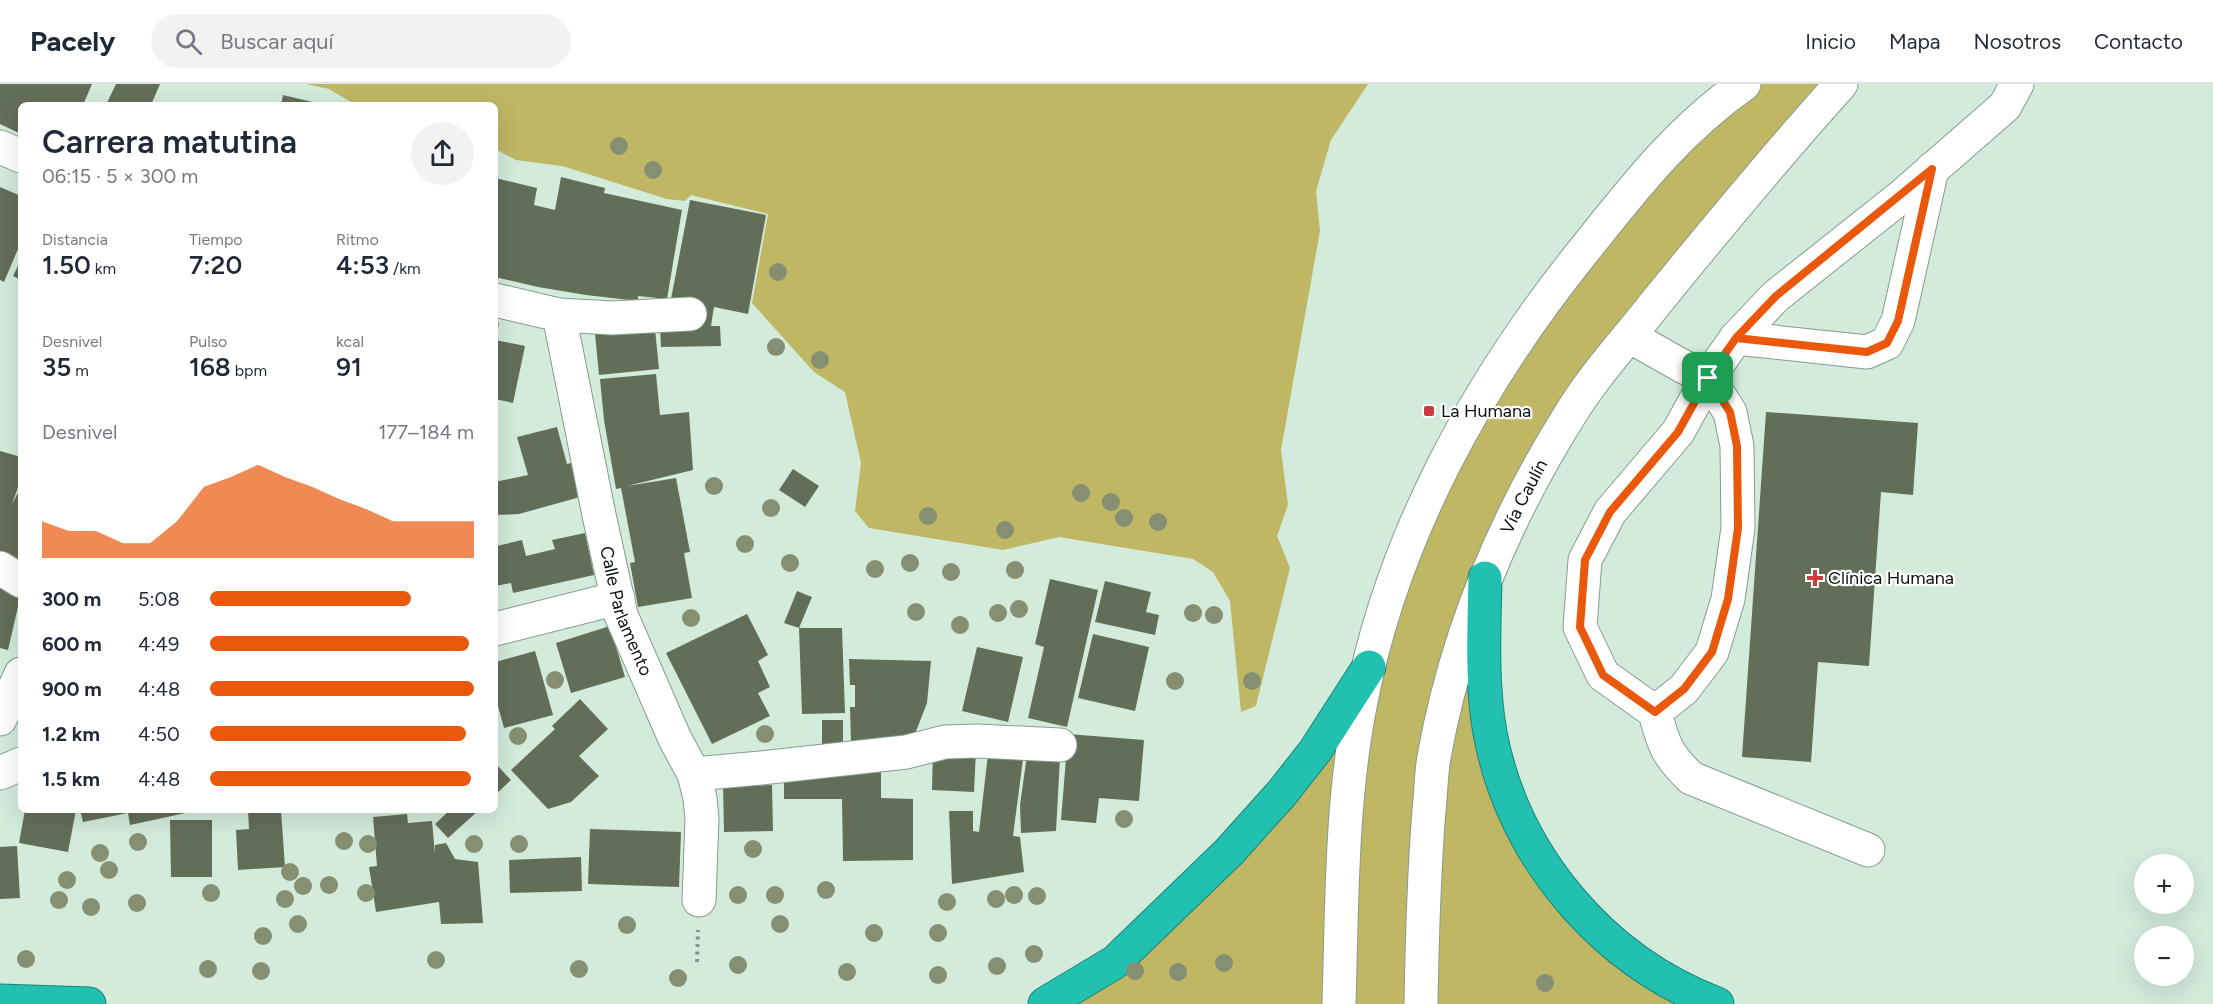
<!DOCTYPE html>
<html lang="es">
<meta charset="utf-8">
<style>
body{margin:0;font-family:Figtree,sans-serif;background:#f2f2f3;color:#1f2937;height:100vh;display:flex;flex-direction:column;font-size:22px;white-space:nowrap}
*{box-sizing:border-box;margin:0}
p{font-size:20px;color:#747a83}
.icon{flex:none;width:33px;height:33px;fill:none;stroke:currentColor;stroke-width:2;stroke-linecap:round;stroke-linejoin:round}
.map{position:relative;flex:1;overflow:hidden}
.drawer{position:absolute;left:18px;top:18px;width:480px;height:711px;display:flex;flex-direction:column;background:#fff;border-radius:9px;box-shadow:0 6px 24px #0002}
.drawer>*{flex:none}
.controls{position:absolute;left:2134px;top:770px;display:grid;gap:12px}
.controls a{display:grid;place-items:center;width:60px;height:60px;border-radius:50%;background:#fff;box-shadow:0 6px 24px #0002;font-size:30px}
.pin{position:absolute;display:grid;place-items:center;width:51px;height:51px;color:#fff;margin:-26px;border-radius:12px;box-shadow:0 3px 9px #0006}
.round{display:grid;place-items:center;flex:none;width:63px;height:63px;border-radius:32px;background:#f2f2f3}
.headline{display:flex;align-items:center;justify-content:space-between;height:102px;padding:0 24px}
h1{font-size:33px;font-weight:600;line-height:45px}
.stats{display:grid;grid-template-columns:repeat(3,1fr);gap:9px;height:102px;padding:6px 24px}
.stats div{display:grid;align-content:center}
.stats b{font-size:26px;font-weight:600}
.stats small{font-size:16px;font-weight:400}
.stats p{font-size:16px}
.chart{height:168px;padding:12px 24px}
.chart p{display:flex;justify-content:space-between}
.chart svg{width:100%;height:108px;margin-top:6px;fill:#ea580c;opacity:.7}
ul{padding:0 24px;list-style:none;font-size:20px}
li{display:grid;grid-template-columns:96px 72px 1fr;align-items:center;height:45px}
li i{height:15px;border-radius:8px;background:#ea580c}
header{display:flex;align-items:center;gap:36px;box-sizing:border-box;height:84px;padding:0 30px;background:#fff;border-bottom:2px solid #e0e1e3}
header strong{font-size:28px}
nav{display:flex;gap:33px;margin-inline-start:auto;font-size:21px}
.search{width:420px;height:54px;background:#f2f2f3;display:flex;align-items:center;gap:15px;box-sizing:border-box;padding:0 21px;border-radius:33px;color:#747a83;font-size:22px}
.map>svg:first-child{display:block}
.green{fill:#bfb764}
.building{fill:#636e59}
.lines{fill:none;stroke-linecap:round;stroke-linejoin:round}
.minor-casing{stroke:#869c8e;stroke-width:35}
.highway-casing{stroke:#1a8377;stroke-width:35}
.path{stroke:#83968a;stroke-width:4;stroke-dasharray:3 4.5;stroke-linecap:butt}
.minor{stroke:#fff;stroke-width:33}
.highway{stroke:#22c0b0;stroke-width:33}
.tree{fill:#868f72}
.route-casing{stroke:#fff;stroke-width:12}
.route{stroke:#ea580c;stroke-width:8}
.poi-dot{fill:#cc3c3f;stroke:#fff;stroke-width:2}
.labels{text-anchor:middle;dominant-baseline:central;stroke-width:4.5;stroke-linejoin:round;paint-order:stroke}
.poi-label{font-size:18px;fill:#0a120d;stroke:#fff;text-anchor:start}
.street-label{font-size:18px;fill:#0a120d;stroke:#fff}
</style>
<header>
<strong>Pacely</strong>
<div class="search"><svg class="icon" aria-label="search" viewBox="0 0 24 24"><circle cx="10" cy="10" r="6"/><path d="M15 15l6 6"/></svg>Buscar aquí</div>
<nav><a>Inicio</a><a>Mapa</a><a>Nosotros</a><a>Contacto</a></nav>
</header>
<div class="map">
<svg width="2213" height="920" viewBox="0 0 2213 920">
<rect width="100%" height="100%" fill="#d2ebdb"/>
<!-- green -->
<g class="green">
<polygon points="306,0 1368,0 1331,56 1316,107 1320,147 1281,366 1288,421 1277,452 1290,484 1256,622 1241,628 1230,517 1213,488 1193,475 1059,453 1003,466 869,444 855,427 861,379 845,308 814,288 752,219 768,130 691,111 685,117 667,115 562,82 516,76 495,65 495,21 356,21 329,5"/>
<polygon points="1744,0 1837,0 1799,38 1509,439 1485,601 1551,793 1717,920 1045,920 1063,910 1315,667 1510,266"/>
</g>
<!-- building -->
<g class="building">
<polygon points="0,0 92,0 83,21 21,21 21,50 0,40"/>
<polygon points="116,0 160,0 151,21 106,21"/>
<polygon points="283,11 321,20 321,21 281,21"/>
<polygon points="561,93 605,104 604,109 682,126 667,215 638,212 638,217 586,211 538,203 495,193 495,94 537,104 534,121 555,126"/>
<polygon points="0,103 21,112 21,158 4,198 0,196"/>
<polygon points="690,116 766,131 748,230 714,223 711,242 720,242 721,262 661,263 660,243 671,215"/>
<polygon points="21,176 21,196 13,192"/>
<polygon points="495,238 499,239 496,256 525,262 513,319 495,315"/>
<polygon points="655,245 659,285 599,291 595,250"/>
<polygon points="656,290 660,331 689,328 693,386 627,402 676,394 690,468 684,469 692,514 638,523 630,479 635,478 621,404 616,405 604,336 600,295"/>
<polygon points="1766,328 1918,339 1913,411 1881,408 1869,582 1818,578 1811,678 1742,673"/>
<polygon points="557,343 567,380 571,379 580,413 519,430 495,431 495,398 528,391 517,353"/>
<polygon points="0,367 21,373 21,395 12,420 21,403 21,485 0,472"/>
<polygon points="793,385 819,402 805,423 779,406"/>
<polygon points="585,449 594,491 513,509 511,499 495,502 495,457 497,462 522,456 526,472 555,465 552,456"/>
<polygon points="1050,495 1098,506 1067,643 1028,634 1044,563 1035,560"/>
<polygon points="1105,497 1151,508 1146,528 1159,531 1155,551 1095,538"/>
<polygon points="0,504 21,510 8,566 0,564"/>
<polygon points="797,507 812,513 799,544 842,544 845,629 802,630 799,544 784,539"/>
<polygon points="747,530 768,571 758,577 770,603 758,609 770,632 712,660 666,569"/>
<polygon points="610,542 625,593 571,609 556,559"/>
<polygon points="1093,550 1149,563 1135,627 1078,614"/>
<polygon points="977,563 1023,573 1008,638 962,627"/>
<polygon points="535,567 553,631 504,644 495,611 495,578"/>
<polygon points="849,575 931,577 927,619 913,655 851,658 850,623 855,623 855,601 850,601"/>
<polygon points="580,615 608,645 579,672 599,692 571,718 548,725 511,686 555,645 552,642"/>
<rect x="822" y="636" width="21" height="27"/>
<polygon points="1068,650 1144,656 1139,717 1099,714 1096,739 1061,736"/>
<polygon points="933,664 976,666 974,708 932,706"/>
<polygon points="988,670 1023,675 1013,752 1020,753 1024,788 952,800 949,727 973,727 973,747 979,748"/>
<polygon points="1027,671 1060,674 1056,747 1021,749 1020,721"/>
<polygon points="496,680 511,696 495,711 495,681"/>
<polygon points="881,688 881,714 913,715 913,776 843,777 842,715 784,715 784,689"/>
<polygon points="772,701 773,747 724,748 723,702"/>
<polygon points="25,726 76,726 68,768 19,759"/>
<polygon points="80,726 195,726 195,727 130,741 128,729 83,738"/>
<polygon points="248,726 281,726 285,783 238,786 236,746 249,745"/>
<polygon points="450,726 479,726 448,754 435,740"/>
<polygon points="407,730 408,739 432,737 435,770 435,761 446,759 455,775 478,778 483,839 441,840 439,818 376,828 369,783 377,782 373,733"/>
<polygon points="170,736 212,736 212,793 171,793"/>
<polygon points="590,745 681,748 679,803 588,800"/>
<polygon points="17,762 20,814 0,815 0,763"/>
<polygon points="581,773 582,807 510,809 509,776"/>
</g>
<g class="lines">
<defs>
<g id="minor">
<polyline points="0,63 21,72"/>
<polyline points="495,216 559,231 612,234 690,230"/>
<path id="s1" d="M559 231 599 431 621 531 675 655 694 690 700 714 702 735 699 816"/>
<path d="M1629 252 1682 282 1708 294 1730 328 1737 362 1738 444 1728 515 1712 568 1684 605 1655 628C1663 660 1667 671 1691 694L1868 766"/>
<polyline points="1736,254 1867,268 1887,259 1898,237 1932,85"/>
<polyline points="0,484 21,497"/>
<polyline points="495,545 618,514"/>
<polyline points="1655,628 1603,591 1580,543 1585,476 1610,428 1678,348 1708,294 1736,254 1776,212 1902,112 2005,22 2017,0"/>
<polyline points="0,635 21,590"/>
<polyline points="0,689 21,680"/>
<polyline points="694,690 761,684 906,668 945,658 977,657 1060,661"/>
<path d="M1339 920C1342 819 1341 716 1361 617 1393 452 1477 300 1581 170 1633 105 1676 48 1744 0"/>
<path id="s2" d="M1421 920C1422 855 1424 791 1429 726 1431 709 1431 690 1434 673 1456 551 1505 434 1571 329 1595 290 1626 257 1654 221 1715 146 1776 72 1841 0"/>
</g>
<g id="highway">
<path d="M1485 494C1484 546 1481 598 1490 649 1513 771 1601 876 1717 920"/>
<polyline points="0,917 89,920"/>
<polyline points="1045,920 1115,878 1229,768 1282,709 1315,667 1369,583"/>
</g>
</defs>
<!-- minor casing -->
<use href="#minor" class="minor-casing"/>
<!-- highway casing -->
<use href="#highway" class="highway-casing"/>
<!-- path -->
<polyline class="path" points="697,878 698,846"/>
<!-- minor -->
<use href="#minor" class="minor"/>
<!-- highway -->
<use href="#highway" class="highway"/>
</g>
<!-- trees -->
<g class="tree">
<circle cx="619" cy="62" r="9"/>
<circle cx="653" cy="86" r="9"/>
<circle cx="778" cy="188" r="9"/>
<circle cx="776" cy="263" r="9"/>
<circle cx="820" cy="276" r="9"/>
<circle cx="714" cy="402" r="9"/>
<circle cx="1081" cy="409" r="9"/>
<circle cx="1111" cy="418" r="9"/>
<circle cx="771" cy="424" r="9"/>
<circle cx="928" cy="432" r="9"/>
<circle cx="1124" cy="434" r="9"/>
<circle cx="1158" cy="438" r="9"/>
<circle cx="1005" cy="446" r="9"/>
<circle cx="745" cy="460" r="9"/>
<circle cx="790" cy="479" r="9"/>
<circle cx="910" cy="479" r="9"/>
<circle cx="875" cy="485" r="9"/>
<circle cx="1015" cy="486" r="9"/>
<circle cx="951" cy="488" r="9"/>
<circle cx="1019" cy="525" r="9"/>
<circle cx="916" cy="528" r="9"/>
<circle cx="998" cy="529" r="9"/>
<circle cx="1193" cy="529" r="9"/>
<circle cx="1214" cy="531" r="9"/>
<circle cx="691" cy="534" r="9"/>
<circle cx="960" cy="541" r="9"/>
<circle cx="555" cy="596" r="9"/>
<circle cx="1175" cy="597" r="9"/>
<circle cx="1252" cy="597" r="9"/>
<circle cx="765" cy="650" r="9"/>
<circle cx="518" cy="652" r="9"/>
<circle cx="1124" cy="735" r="9"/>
<circle cx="344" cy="757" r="9"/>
<circle cx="138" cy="758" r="9"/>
<circle cx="368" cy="760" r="9"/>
<circle cx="474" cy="760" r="9"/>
<circle cx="519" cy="760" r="9"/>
<circle cx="753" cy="765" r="9"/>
<circle cx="100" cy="769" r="9"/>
<circle cx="109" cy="786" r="9"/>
<circle cx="290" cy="788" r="9"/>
<circle cx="67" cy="796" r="9"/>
<circle cx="329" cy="801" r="9"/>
<circle cx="303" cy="802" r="9"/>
<circle cx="826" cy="806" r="9"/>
<circle cx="211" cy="809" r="9"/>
<circle cx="366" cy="809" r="9"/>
<circle cx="738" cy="811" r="9"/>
<circle cx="775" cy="811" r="9"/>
<circle cx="1014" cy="811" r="9"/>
<circle cx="1037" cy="812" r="9"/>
<circle cx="285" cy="815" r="9"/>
<circle cx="996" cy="815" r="9"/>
<circle cx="59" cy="816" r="9"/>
<circle cx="947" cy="818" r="9"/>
<circle cx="137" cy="819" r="9"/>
<circle cx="91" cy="823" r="9"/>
<circle cx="298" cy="840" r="9"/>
<circle cx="780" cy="840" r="9"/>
<circle cx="627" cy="841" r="9"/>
<circle cx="874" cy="849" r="9"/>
<circle cx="938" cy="849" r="9"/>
<circle cx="263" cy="852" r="9"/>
<circle cx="1034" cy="870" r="9"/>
<circle cx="26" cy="875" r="9"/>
<circle cx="436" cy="876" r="9"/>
<circle cx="1224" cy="879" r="9"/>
<circle cx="738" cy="881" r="9"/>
<circle cx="997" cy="882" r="9"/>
<circle cx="208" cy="885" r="9"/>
<circle cx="579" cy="885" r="9"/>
<circle cx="261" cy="887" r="9"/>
<circle cx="1135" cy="887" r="9"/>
<circle cx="847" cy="888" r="9"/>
<circle cx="1178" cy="888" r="9"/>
<circle cx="938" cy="891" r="9"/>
<circle cx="678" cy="894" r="9"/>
<circle cx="1545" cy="899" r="9"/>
</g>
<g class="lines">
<defs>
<polyline id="route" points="1708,294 1730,328 1737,362 1738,444 1728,515 1712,568 1684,605 1655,628 1603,591 1580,543 1585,476 1610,428 1678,348 1708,294 1736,254 1867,268 1887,259 1898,237 1932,85 1776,212 1736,254 1708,294"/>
</defs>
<!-- route casing -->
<use href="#route" class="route-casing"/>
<!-- route -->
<use href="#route" class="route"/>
</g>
<!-- markers -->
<g class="poi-dot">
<rect x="1423" y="321" width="12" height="12" rx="3"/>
<path d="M1812 485h6v6h6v6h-6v6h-6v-6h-6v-6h6z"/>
</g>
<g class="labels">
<!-- poi labels -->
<g class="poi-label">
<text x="1441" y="327">La Humana</text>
<text x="1828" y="494">Clínica Humana</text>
</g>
<!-- street labels -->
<g class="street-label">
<text stroke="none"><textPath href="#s2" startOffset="524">Vía Caulín</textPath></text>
<text stroke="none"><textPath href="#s1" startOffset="304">Calle Parlamento</textPath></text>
</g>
</g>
</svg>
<div class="controls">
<a>+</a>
<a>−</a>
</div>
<div class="pin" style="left:1708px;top:294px;background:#1e9e55"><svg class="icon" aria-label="arrive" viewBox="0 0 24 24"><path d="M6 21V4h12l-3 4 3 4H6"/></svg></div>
<section class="drawer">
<div class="headline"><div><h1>Carrera matutina</h1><p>06:15 · 5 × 300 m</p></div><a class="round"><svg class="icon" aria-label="share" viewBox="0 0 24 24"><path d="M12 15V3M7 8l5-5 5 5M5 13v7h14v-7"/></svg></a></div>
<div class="stats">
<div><p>Distancia</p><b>1.50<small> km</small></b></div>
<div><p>Tiempo</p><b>7:20</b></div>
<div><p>Ritmo</p><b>4:53<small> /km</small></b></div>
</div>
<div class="stats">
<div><p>Desnivel</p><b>35<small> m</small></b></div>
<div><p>Pulso</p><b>168<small> bpm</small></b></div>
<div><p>kcal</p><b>91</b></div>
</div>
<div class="chart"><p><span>Desnivel</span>177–184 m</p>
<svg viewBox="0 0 160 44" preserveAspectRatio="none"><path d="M0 44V29L10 33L20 33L30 38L40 38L50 29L60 15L70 11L80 6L90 11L100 15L110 20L120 24L130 29L140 29L150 29L160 29V44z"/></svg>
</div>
<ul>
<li><b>300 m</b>5:08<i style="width:76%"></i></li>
<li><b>600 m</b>4:49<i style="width:98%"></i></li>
<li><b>900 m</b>4:48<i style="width:100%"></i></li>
<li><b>1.2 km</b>4:50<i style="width:97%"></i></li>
<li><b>1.5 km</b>4:48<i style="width:99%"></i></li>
</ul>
</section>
</div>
